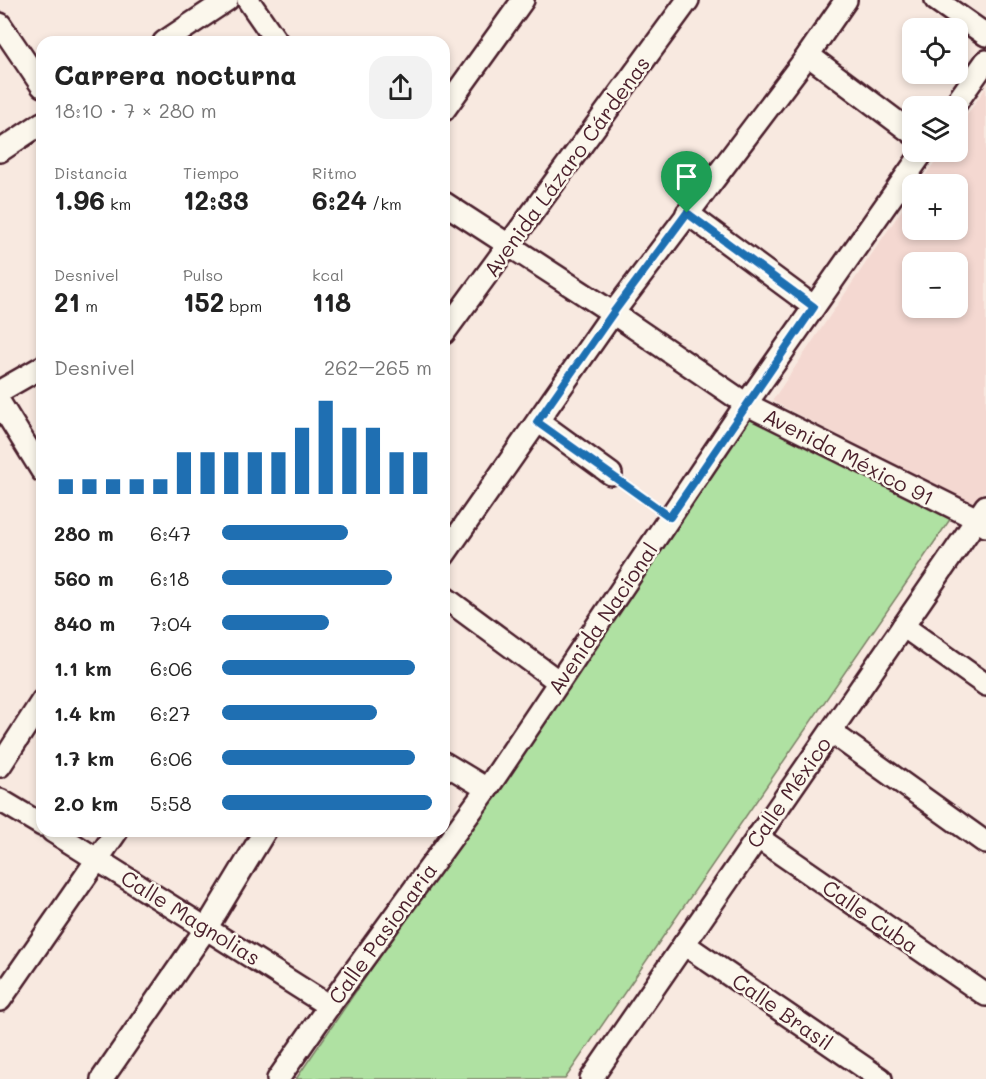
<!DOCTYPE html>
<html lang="es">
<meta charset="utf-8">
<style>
body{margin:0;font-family:Mali,sans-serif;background:#f2f2f2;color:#222;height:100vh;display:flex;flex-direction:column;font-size:22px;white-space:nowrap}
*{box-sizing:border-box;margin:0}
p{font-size:20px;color:#767676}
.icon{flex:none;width:33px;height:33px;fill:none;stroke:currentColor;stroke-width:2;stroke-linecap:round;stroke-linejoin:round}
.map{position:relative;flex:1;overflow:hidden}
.panel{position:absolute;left:36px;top:36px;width:414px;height:801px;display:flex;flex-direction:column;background:#fff;border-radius:18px;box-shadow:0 3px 9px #0003}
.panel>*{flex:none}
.tools{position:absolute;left:902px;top:18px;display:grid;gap:12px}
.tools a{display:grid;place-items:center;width:66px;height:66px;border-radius:12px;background:#fff;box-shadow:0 3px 9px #0003;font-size:30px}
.pin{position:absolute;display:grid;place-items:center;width:51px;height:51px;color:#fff;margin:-62px -26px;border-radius:50% 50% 50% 0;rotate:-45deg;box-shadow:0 0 6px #0007}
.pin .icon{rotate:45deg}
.round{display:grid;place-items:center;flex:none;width:63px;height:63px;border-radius:18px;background:#f2f2f2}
.headline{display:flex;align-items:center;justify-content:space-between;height:102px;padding:0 18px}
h1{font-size:27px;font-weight:700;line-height:45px}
.figures{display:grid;grid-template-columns:repeat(3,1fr);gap:9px;height:102px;padding:6px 18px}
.figures div{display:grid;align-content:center}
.figures b{font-size:26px;font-weight:700}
.figures small{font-size:16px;font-weight:400}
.figures p{font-size:16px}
.chart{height:168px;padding:12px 18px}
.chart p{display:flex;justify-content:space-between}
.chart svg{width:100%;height:108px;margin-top:6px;stroke:#1f6fb2;stroke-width:6}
ul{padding:0 18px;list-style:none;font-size:20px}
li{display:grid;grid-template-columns:96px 72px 1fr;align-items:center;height:45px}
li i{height:15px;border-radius:8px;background:#1f6fb2}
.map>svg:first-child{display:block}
.built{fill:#f4d8d1;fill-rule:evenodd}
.green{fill:#afe1a2;stroke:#7c8066;stroke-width:1.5}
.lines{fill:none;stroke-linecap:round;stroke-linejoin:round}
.minor-casing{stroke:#4a1f2b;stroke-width:26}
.path{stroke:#4a1f2b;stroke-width:4;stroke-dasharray:4.5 4.5;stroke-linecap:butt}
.minor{stroke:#fbf7ec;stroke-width:21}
.route-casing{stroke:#fff;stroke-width:12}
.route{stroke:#1f6fb2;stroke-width:8}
.labels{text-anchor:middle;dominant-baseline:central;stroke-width:5;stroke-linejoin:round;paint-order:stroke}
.street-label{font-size:21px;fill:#4a1f2b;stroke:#fbf7ec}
</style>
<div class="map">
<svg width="986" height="1079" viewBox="0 0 986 1079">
<rect width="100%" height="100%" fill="#f8e9e0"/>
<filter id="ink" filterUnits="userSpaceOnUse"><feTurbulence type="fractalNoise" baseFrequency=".0167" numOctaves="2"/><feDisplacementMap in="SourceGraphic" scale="12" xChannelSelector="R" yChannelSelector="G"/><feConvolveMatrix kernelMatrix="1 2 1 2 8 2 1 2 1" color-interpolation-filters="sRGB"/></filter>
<g filter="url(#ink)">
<!-- built -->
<path class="built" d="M986 87V489L974 506 772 401 912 195V230H957V184H919L942 152H957V129ZM912 262H957V308H912Z"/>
<!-- green -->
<polygon class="green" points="750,415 951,518 565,1079 296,1079"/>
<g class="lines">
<defs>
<g id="minor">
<polyline points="248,0 277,42"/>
<polyline points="936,0 986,35"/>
<polyline points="0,24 42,86"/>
<polyline points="164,42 227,0"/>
<polyline points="808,55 912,133"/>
<polyline points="954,106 986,61"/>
<polyline points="444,110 523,0"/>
<polyline points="0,151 42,123"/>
<polyline points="444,203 613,313 746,404 977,519 986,526"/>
<polyline points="687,213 814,307"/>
<polyline points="444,333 688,0"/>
<polyline points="0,391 42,367"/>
<polyline points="0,403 42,471"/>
<polyline points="538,421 611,474"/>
<polyline points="444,555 613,313 808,55 846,0"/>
<polyline points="444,597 559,682"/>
<polyline points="903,626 986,685"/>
<polyline points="831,732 986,843"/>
<polyline points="444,763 487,789"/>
<polyline points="0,766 42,701"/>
<polyline points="0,800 42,825"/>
<polyline points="52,831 329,1006"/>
<polyline points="757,837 986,995"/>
<polyline points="684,944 881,1079"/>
<polyline points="0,1000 117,831"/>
<polyline points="102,1079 207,927 265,831"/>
<polyline points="278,1079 329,1006 487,789 746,404 923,152"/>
<polyline points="591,1079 986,506"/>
</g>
</defs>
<!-- minor casing -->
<use href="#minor" class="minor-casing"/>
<!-- path -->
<polyline class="path" points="626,485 654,505"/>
<!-- minor -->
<use href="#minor" class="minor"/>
</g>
</g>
<g class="lines" filter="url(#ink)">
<defs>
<polygon id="route" points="687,213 814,307 670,517 537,422 613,313"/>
</defs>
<!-- route casing -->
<use href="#route" class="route-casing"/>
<!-- route -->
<use href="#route" class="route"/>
</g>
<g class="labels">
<!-- street labels -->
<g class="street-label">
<text transform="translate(566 166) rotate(-54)">Avenida Lázaro Cárdenas</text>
<text transform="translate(849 456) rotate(27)">Avenida México 91</text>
<text transform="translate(602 618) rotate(-56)">Avenida Nacional</text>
<text transform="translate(788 792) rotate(-55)">Calle México</text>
<text transform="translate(871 916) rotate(35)">Calle Cuba</text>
<text transform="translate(191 917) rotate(32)">Calle Magnolias</text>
<text transform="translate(382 933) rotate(-54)">Calle Pasionaria</text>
<text transform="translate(783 1011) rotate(35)">Calle Brasil</text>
</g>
</g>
</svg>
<div class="tools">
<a><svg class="icon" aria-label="locate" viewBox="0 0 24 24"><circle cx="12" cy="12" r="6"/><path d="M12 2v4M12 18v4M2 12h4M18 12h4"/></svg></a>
<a><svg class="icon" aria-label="layers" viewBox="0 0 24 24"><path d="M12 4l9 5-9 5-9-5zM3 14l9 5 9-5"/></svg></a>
<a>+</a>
<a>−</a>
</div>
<div class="pin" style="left:687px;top:213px;background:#1e9e55"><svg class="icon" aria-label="arrive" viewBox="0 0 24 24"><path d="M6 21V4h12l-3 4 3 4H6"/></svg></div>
<section class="panel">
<div class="headline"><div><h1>Carrera nocturna</h1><p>18:10 · 7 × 280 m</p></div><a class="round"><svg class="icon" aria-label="share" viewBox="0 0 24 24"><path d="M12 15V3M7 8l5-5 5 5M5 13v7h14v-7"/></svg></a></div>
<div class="figures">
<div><p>Distancia</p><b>1.96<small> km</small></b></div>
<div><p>Tiempo</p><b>12:33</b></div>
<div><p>Ritmo</p><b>6:24<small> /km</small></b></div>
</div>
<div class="figures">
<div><p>Desnivel</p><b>21<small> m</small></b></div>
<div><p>Pulso</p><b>152<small> bpm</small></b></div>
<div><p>kcal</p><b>118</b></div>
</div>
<div class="chart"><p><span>Desnivel</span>262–265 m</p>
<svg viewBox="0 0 160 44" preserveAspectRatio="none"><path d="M5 44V38M15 44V38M25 44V38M35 44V38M45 44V38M55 44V27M65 44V27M75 44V27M85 44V27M95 44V27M105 44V17M115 44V6M125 44V17M135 44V17M145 44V27M155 44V27"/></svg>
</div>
<ul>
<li><b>280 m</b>6:47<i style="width:60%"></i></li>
<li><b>560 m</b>6:18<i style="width:81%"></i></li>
<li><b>840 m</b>7:04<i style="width:51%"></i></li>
<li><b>1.1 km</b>6:06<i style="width:92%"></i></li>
<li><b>1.4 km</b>6:27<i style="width:74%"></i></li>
<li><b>1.7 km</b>6:06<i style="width:92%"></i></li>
<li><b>2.0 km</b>5:58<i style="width:100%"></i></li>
</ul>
</section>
</div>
